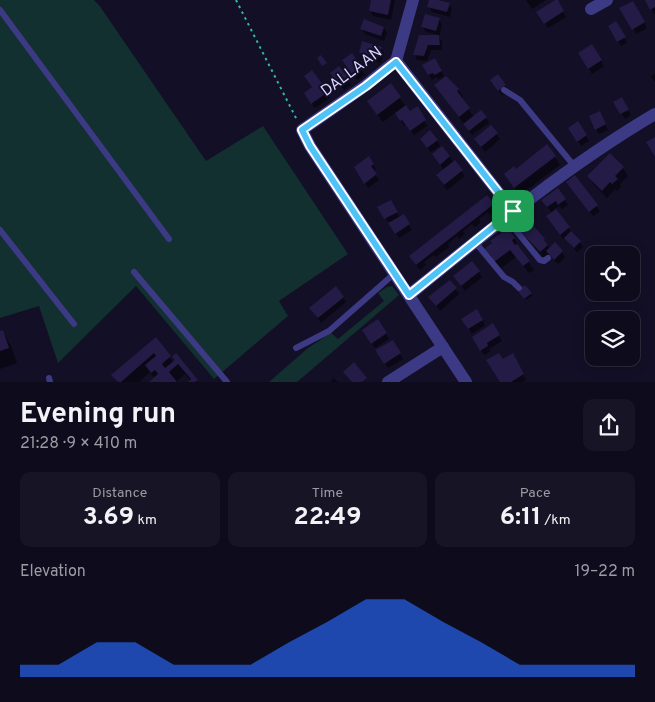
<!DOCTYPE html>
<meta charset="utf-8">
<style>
body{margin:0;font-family:Overpass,sans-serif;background:#171425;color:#f1f3f6;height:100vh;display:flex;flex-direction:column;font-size:19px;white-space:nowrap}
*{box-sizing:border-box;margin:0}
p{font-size:16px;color:#9b9ba3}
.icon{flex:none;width:28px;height:28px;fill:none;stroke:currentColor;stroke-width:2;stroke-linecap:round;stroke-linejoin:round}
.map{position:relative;height:382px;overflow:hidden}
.side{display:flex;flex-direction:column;background:#0e0b1c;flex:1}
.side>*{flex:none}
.tools{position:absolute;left:585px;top:246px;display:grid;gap:10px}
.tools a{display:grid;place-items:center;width:55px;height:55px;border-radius:10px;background:#0e0b1c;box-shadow:0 2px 12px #0003,0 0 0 1px #2e2b3b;font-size:25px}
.pin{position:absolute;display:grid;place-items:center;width:42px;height:42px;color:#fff;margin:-21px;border-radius:10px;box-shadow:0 2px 8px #0006}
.round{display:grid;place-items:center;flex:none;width:52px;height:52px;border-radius:10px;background:#171425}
.summary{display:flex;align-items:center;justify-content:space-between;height:85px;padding:0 20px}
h1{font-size:28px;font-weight:700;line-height:38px}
.figures{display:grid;grid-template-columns:repeat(3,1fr);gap:8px;height:85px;padding:5px 20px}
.figures div{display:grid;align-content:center;border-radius:10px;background:#171425;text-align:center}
.figures b{font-size:25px;font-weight:700}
.figures small{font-size:14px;font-weight:400}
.figures p{font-size:14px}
.chart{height:140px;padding:10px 20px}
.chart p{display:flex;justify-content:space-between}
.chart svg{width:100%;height:90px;margin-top:5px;fill:#2563eb;opacity:.7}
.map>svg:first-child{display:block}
.green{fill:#12302f}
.shadow{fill:#0007}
.building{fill:#241b47}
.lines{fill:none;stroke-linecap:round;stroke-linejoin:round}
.path{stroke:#2fb8b0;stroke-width:2;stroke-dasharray:2.5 4;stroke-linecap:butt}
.lane{stroke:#3d3a85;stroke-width:6}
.street{stroke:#3d3a85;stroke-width:12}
.route-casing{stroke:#fff;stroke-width:10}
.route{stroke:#4fc3f7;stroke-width:6}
.labels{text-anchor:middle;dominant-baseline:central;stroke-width:4;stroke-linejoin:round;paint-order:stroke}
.street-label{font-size:16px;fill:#d9d4ff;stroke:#130f26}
</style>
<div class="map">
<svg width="655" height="382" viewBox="0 0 655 382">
<rect width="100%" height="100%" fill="#130f26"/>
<!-- green -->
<g class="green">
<polygon points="0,0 94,0 99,5 206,161 263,126 348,254 279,301 288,316 214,379 136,286 58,363 39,306 0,318"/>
<polygon points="392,286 399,295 297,382 269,382 308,348 331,333 338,339 384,301 378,293 387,287"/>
</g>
<!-- shadow -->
<g class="shadow">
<polygon points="372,0 395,0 391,20 373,16 370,11"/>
<polygon points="430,0 449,4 452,9 450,17 432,12 429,7"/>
<polygon points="526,0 546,0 532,9"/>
<polygon points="646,0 655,0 655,14 654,14"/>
<polygon points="557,1 566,17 548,28 538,12"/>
<polygon points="633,2 647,28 636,34 621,9"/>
<polygon points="439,19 442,25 439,37 442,42 442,50 431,50 427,61 417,60 414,54 439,35 426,32 423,27"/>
<polygon points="616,23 627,43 621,46 610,27"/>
<polygon points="384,28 387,33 384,41 365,34 362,29"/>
<polygon points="592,46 604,66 592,74 580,53"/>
<polygon points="381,48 384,53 381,63 363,58 360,53"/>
<polygon points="352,55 365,75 357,80 347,66"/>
<polygon points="435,60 444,76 438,80 437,77 432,80 424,65"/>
<polygon points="655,74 655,82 651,76"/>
<polygon points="335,79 348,79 351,85 344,90"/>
<polygon points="391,85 410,113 417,108 427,126 414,135 406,124 404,126 396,112 383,122 373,109"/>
<polygon points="495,85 505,86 508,91 502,95"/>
<polygon points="458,89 463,97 461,99 474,117 486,118 489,123 472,135 441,93"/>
<polygon points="327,93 330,98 315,108 308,99"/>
<polygon points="622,99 631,115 625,119 615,102"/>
<polygon points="599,113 608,130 599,134 596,129"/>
<polygon points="578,123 589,141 581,146 569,128"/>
<polygon points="491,127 500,139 485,152 479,144"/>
<polygon points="437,140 440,146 431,152 424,144"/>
<polygon points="547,145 560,165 520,195 510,182 516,171"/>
<polygon points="442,148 465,176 447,190 437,176 444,170 433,155"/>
<polygon points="373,164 376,170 373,171 379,180 368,188 356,167"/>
<polygon points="623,168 628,176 620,184 621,187 617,191 615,189 607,198 594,185 589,176"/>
<polygon points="574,177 600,211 593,216 570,187"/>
<polygon points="558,190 568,205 562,209 559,206 554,209 583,247 577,252 565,238 563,239 547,217 552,213 546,205"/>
<polygon points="487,196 496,210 490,215 488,212 479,219 481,222 475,227 472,224 463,231 465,234 459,239 457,236 448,244 449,247 436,257 434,255 424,262 426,265 420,270 413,261"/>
<polygon points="390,202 400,218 404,216 412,230 399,238 379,208"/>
<polygon points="523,215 544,240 550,249 555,244 562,252 565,257 558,264 549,256 545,259 519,231"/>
<polygon points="514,238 518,247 534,270 529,273 516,257 500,269 486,249"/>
<polygon points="472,263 482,277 465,291 458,281"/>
<polygon points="450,281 459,294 440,311 430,297"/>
<polygon points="520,293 531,294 532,296 526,300"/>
<polygon points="343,297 346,302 321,323 311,308"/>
<polygon points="477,311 485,325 472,334 463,319"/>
<polygon points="493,325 502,341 489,349 490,352 484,355 476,343"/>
<polygon points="2,331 11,346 17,363 0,369 0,332"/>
<polygon points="386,334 389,339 375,348 366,336"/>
<polygon points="155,339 174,363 176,361 198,382 190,382 191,381 185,374 176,382 150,382 155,379 150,372 139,382 117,382 113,375"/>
<polygon points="392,341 403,359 388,368 377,351"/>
<polygon points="502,361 519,367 526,380 522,382 501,382"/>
<polygon points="334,378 338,382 330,382"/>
</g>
<!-- building -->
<g class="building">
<polygon points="371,0 391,0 388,15 369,11"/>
<polygon points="429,0 438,0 450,3 447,12 427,7"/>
<polygon points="555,0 558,0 564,11 544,24 536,12"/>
<polygon points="645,0 655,0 655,7 650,10"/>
<polygon points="633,1 645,22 632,30 619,8"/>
<polygon points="425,14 440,18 436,31 421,27"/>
<polygon points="364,19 384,27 381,36 360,29"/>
<polygon points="616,21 626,37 617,42 608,26"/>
<polygon points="419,35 439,35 440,45 428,45 424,56 413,55"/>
<polygon points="362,41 382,47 378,58 359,53"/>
<polygon points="592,44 602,60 588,69 578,53"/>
<polygon points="352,53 363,69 353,76 342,60"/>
<polygon points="321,55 327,63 322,66 317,58"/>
<polygon points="435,58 442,71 434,75 433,73 428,75 422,65"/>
<polygon points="339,66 349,79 340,86 330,73"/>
<polygon points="312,70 328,92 311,104 304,93 312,87 304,76"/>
<polygon points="498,74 506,85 498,91 490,80"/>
<polygon points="446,76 459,89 457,91 470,108 459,117 434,85"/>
<polygon points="391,83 401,97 377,115 367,101"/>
<polygon points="622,97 629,110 620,114 613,102"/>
<polygon points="406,105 410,111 418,106 426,120 410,131 402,120 400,121 395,113"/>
<polygon points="481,110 487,117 469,131 463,124"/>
<polygon points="600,111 606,124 595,130 589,116"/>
<polygon points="578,121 587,135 577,142 568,128"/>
<polygon points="491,125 498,133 481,147 474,139"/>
<polygon points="430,130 438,140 427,148 420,139"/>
<polygon points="655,137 655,157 646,142"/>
<polygon points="547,144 556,156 514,188 504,174 514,166 516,169"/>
<polygon points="442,146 450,156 440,165 432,154"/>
<polygon points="610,153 624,167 615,176 618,179 612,184 610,182 602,191 587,176"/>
<polygon points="369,156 374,164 371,166 377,174 364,184 354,167"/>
<polygon points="455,160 463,170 444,185 436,175"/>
<polygon points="575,175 598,205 589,212 566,182"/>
<polygon points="558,188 566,199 558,205 556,201 547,207 541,200"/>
<polygon points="487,195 494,204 416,265 409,256"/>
<polygon points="391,200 398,212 384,219 377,207"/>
<polygon points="556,209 570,227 560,235 546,216"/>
<polygon points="523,213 545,239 544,240 548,245 540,252 512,223"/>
<polygon points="404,214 410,224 395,234 388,223"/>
<polygon points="508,228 515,238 512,240 515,245 517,244 530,261 523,266 510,250 494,262 484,249 492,243 490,241"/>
<polygon points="571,231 581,241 574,248 564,238"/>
<polygon points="555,242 563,251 554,260 546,251"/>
<polygon points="472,261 480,271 461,286 453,276"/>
<polygon points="450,280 457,288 436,306 428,297"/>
<polygon points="525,285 532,293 524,299 517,290"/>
<polygon points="336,286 344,297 318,318 309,308"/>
<polygon points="477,309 483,320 468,329 461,319"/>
<polygon points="378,319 387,333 371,344 362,330"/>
<polygon points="493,323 500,335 487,343 488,346 480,351 472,337"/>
<polygon points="3,330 9,348 0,351 0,331"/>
<polygon points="156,337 171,356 162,364 165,368 175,360 172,357 176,353 198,380 195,382 188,382 191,379 178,364 169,372 177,382 149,382 158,374 155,370 151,373 145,365 156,356 154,353 121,382 118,382 111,375"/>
<polygon points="393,340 401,353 384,364 375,350"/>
<polygon points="499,353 503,359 513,353 524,374 511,382 500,382 486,360"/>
<polygon points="354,362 367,378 362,382 352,382 343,372"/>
</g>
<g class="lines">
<!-- path -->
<polyline class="path" points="236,0 297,120"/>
<!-- lane -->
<g class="lane">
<polyline points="0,10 169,239"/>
<polyline points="504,90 520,100 575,167"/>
<polyline points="505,217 540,260 544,261 548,258"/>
<polyline points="0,230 74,324"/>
<polyline points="475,242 504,277 513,282 519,288"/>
<polyline points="134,272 227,382"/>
<polyline points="296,348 329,331 395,273"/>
<polyline points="49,378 50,382"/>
</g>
<!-- street -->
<g class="street">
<polyline points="413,0 396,61 365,86 302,130 310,146 466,382"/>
<polyline points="591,9 607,0"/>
<polyline points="396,61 513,211"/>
<path d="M409 295C488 231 567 166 655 114"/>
<polyline points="388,382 443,347"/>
</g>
</g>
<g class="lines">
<defs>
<polygon id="route" points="396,62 513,211 409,295 310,146 302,130 366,86"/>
</defs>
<!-- route casing -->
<use href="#route" class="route-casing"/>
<!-- route -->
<use href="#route" class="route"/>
</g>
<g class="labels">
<!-- street labels -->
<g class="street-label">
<text transform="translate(352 72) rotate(-37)">DALLAAN</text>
</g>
</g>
</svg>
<div class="tools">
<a><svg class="icon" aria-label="locate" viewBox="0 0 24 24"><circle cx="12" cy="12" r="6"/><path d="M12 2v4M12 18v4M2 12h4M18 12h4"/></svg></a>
<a><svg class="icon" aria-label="layers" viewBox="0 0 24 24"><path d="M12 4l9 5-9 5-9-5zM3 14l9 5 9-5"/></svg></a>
</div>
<div class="pin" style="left:513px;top:211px;background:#1e9e55"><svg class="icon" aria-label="arrive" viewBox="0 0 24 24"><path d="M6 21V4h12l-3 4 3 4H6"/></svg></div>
</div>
<section class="side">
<div class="summary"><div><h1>Evening run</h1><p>21:28 · 9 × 410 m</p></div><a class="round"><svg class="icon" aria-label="share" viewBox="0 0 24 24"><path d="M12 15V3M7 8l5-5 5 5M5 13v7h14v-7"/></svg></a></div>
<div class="figures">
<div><p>Distance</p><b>3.69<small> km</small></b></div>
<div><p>Time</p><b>22:49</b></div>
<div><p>Pace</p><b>6:11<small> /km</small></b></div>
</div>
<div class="chart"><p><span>Elevation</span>19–22 m</p>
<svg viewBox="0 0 160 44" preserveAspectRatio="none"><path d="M0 44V38L10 38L20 27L30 27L40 38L50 38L60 38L70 27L80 17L90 6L100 6L110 17L120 27L130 38L140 38L150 38L160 38V44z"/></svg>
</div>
</section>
